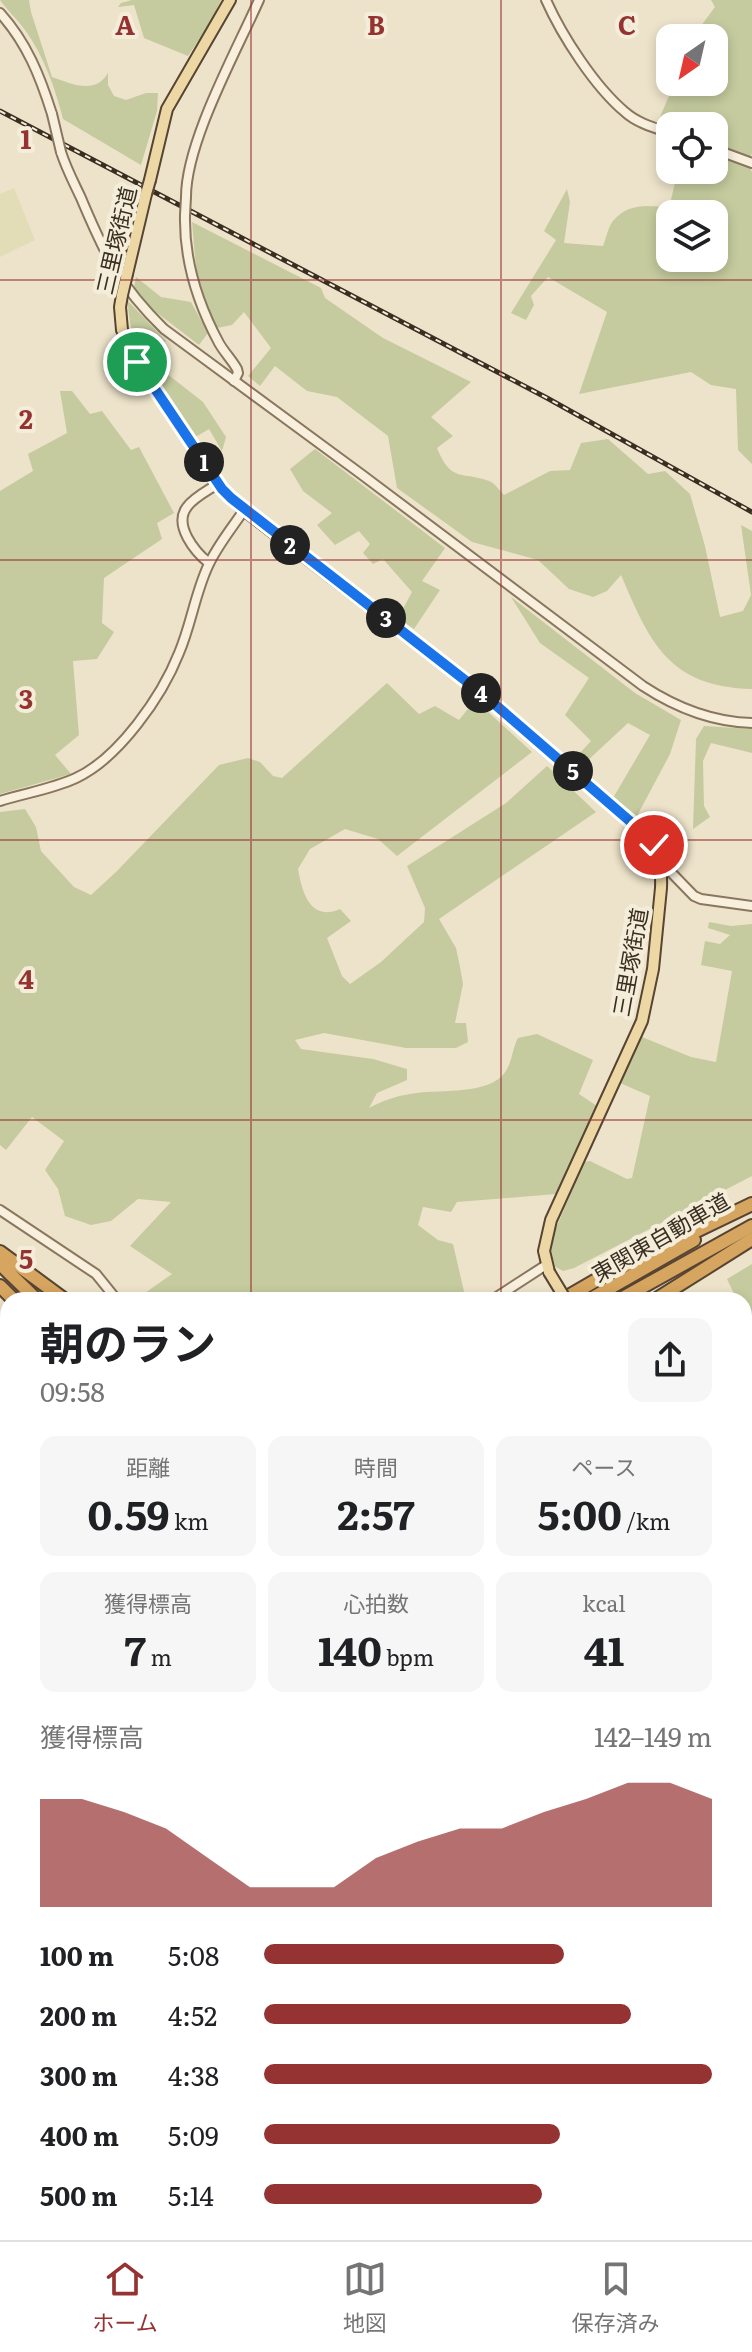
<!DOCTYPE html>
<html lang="ja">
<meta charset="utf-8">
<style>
body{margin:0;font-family:Literata,"Noto Sans JP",serif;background:#f6f6f6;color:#202124;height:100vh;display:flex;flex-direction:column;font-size:30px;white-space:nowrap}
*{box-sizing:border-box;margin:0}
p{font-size:26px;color:#757577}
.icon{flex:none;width:44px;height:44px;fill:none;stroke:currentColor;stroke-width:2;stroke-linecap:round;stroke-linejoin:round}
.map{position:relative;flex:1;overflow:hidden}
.drawer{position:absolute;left:0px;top:1292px;width:752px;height:948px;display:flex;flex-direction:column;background:#fff;border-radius:24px 24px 0 0;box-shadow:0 4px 12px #0003}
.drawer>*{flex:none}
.needle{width:52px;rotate:214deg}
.tools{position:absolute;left:656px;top:24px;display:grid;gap:16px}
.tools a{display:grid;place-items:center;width:72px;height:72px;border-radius:16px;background:#fff;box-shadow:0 4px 12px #0003;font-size:40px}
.pin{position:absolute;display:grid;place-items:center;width:68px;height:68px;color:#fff;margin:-34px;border:4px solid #fff;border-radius:50%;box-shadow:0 2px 8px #0007}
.km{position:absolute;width:40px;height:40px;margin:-20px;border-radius:50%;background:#222;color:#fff;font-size:22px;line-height:40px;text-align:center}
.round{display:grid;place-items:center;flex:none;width:84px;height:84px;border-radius:16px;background:#f6f6f6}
.overview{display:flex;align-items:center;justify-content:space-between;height:136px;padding:0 40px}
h1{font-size:44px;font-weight:700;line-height:60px}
.stats{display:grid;grid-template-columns:repeat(3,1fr);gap:12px;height:136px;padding:8px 40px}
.stats div{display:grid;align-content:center;border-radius:16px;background:#f6f6f6;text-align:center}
.stats b{font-size:40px;font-weight:700}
.stats small{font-size:22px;font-weight:400}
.stats p{font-size:22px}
.chart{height:224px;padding:16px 40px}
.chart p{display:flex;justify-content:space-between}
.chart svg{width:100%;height:144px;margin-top:8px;fill:#953332;opacity:.7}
ul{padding:0 40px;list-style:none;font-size:26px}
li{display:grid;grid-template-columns:128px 96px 1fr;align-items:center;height:60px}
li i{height:20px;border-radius:10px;background:#953332}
.tab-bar{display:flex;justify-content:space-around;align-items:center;height:112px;border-top:2px solid #e0e0e0;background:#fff;font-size:22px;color:#757577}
.tab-bar a{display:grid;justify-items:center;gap:4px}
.tab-bar .active{color:#953332}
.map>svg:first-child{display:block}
.farmland{fill:#e2dcb7}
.green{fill:#c5cb9e;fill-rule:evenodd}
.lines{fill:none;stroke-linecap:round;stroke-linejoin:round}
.stream{stroke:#719089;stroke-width:2}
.minor-casing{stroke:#89765f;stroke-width:12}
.major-casing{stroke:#574432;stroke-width:14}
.highway-casing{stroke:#574432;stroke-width:16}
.minor{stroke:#f8f0dd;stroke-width:8}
.major{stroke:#edd8a5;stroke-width:10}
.highway{stroke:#d6a560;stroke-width:12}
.rail-casing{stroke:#3a2e21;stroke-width:5}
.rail{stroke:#f4edd9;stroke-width:2;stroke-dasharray:6;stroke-linecap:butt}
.minor-bridge-casing{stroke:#89765f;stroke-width:12;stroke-linecap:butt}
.major-bridge-casing{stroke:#574432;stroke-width:14;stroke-linecap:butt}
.minor-bridge{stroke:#f8f0dd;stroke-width:8}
.major-bridge{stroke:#edd8a5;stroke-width:10}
.route-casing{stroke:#fff;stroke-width:16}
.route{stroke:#1a73e8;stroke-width:10}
.grid{fill:none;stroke:#953332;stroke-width:2;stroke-opacity:0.55}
.labels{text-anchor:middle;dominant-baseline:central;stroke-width:8;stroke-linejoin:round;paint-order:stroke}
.street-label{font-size:22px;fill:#3a2e21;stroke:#f4edd9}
.grid-label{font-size:26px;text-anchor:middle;font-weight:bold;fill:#953332;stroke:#f4edd9;stroke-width:8;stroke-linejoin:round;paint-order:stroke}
</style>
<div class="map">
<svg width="752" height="2240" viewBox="0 0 752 2240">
<rect width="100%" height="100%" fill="#ede3ca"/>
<!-- farmland -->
<polygon class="farmland" points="14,188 35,240 0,257 0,194"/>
<!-- green -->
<g class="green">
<path d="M0 0H29L31 12 52 77C72 84 95 95 108 73V85L114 96 126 100 146 93H158L157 111 141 165 63 119C55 88 44 56 25 30 17 19 7 10 0 0Z"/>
<polygon points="132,0 221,0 210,23 188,56 144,38 134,5 118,7 121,3"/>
<polygon points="711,0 752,0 752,153 750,159 714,147 714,126 670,126 670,131 657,124 675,82 714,82 714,38 692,38 715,7"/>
<path d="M714 153 749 166 752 172V464L738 450 736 389 711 385 691 372 579 394 607 312 548 277 531 296 534 305 526 320 511 313 556 240 544 231 567 189 570 202 564 243 603 246C606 239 608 227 613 221 628 203 648 205 669 208L678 170H714ZM670 214H714V258H670Z"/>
<path d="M192 222 321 288 325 298 383 338 471 382 431 417 453 436 437 448C451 483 462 471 489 481 495 483 499 490 504 495L550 471 570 470 581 443 608 439 648 474 665 471 690 494 705 546 720 617 743 611 751 595 741 525 752 531V689C669 687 650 643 621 575L607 591 593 597 569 589 538 560 472 542 397 488 388 436 337 397 307 391 275 366 260 386 248 376 271 348 244 312 232 325 217 328 197 280Z"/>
<polygon points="136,277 161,297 191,302 208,333 199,345 152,309 134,288"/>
<path d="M128 301 166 341 152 362 203 402 226 437 222 451 209 429 194 438C166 396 128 354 128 301Z"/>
<polygon points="60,391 72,391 90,414 102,411 131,450 139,447 174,513 157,523 162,539 104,578 102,623 114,632 97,659 73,661 79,735 55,755 71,774 0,794 0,491 33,471 28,454 67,433"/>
<polygon points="315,449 445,548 422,581 440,590 414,629 398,618 412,592 383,559 373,564 363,553 370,544 359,531 335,545 317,525 332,513 303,491 290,469"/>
<polygon points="511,597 635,693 681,720 670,754 637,816 613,798 650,735 628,723 586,762 579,754 591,741 565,715 589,678 540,643"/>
<path d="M387 683 419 714 435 706 459 720 475 700 532 752 397 856 378 839 345 829 310 849 298 869C302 892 310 922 340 909L351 921 327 938 342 976 350 984 381 962 424 922 425 908 407 866 506 803 547 766 596 812 439 919 456 948 460 967 463 984 455 1023H466L468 1042 456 1048H406L324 1033 295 1040 301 1049 373 1059 407 1069V1080L377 1093 369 1108C382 1101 396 1096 410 1094 436 1089 481 1095 501 1077 513 1065 511 1051 518 1038L537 1034 593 1060 579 1094 597 1106 556 1194 457 1202 451 1212 423 1207 418 1225 438 1240 453 1244 466 1300H135L172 1274 130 1246 171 1202 138 1199 111 1221 91 1225 65 1216 58 1189 45 1170 64 1141 32 1117 6 1150 0 1145V812L25 809 36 827 41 851 74 887 91 895 116 872 219 765 248 758 260 762 273 776 282 778Z"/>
<polygon points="704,726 752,729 752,753 711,743 703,761 704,806 710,817 693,829 696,739"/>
<polygon points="709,922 731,926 752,924 752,1176 574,1268 563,1271 554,1266 550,1253 551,1240 584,1162 590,1161 627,1179 632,1178 650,1096 620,1083 637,1041 642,1037 691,1057 716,1062 732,971 701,965 705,941 720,944 730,935 708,928"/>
<polygon points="752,1264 752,1330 744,1314 744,1300 737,1300 727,1279"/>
<polygon points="8,1955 8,2232 186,2232 186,2240 0,2240 0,1967"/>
<polygon points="369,2232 621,2232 608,2240 501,2240 493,2233 482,2240 361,2240"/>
<polygon points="631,2232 738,2232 736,2240 640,2240"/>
</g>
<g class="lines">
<!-- stream -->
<polyline class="stream" points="0,1827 8,1830"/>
<defs>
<g id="minor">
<path d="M546 0C562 36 595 87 625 112 637 123 655 128 670 133"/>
<path d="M0 13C27 43 40 76 52 114"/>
<polyline points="714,149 752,163"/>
<path d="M61 152C66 168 74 183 81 198 105 255 119 285 164 329L361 474 643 686C675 707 713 722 752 723"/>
<path d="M186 197C186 142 236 52 259 0"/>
<path d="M185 215C184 259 198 304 219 343 224 352 232 360 237 369L238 373 234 381"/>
<path d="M209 563C195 552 173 525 187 507 194 497 209 490 219 483"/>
<path d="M0 801C25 793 52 789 76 778 119 758 162 696 179 653 191 625 195 594 208 566 217 546 232 528 244 510"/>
<polyline points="661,862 694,896 701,899 752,906"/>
<polyline points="0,1210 96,1274 117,1300"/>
<polyline points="492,1300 546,1265"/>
<polyline points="744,1686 752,1698"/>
<polyline points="0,1838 8,1842"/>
</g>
<g id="major">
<polyline points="150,180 167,109 230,0"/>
<polyline points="127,274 146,194"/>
<path d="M122 295 120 307 122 330 137 362 222 489 244 510 484 695 639 829C658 847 662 862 661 888L653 969 642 1021 551 1220 544 1251 549 1272"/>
<polyline points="744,2175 752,2178"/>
</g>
<g id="highway">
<polyline points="0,1252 65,1300"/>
<polyline points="0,1264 37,1300"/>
<polyline points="0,1286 14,1300"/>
<polyline points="562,1300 605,1275 752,1204"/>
<polyline points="589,1300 694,1240"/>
<polyline points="619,1300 752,1226"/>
<polyline points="655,1300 752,1239"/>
<polyline points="0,1323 8,1338"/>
<polyline points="0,1453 8,1465"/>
<polyline points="0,1477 8,1489"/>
<polyline points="0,1612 8,1598"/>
<polyline points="0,1682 8,1676"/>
<polyline points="0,1698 8,1693"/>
<polyline points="0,1791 8,1786"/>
<polyline points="744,2208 752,2211"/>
<polyline points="744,2221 752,2224"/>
</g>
</defs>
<!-- minor casing -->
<use href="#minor" class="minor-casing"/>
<!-- major casing -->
<use href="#major" class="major-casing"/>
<!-- highway casing -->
<use href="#highway" class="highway-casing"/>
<!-- minor -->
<use href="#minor" class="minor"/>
<!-- major -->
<use href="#major" class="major"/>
<!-- highway -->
<use href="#highway" class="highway"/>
<defs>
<polyline id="rail" points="0,111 547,398 752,512"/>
</defs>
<!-- rail casing -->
<use href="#rail" class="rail-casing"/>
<!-- rail -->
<use href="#rail" class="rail"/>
<defs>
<g id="minor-bridge">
<polyline points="52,114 61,152"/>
<polyline points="185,215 186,197"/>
</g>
<g id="major-bridge">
<polyline points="146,194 150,180"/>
<polyline points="122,295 127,274"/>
<polyline points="549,1272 566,1300"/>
</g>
</defs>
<!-- minor-bridge casing -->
<use href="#minor-bridge" class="minor-bridge-casing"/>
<!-- major-bridge casing -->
<use href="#major-bridge" class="major-bridge-casing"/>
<!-- minor-bridge -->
<use href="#minor-bridge" class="minor-bridge"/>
<!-- major-bridge -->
<use href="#major-bridge" class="major-bridge"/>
</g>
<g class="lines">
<defs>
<polyline id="route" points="137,362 222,489 231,498 484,695 639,829 654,845"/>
</defs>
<!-- route casing -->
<use href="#route" class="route-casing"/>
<!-- route -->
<use href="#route" class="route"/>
</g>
<!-- grid -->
<path class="grid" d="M251 0V1300M501 0V1300M0 280H752M0 560H752M0 840H752M0 1120H752M0 1400H8M744 1400H752M0 1680H8M744 1680H752M0 1960H8M744 1960H752M251 2232V2240M501 2232V2240"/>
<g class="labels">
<!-- street labels -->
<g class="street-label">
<text transform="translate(115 240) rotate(-77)">三里塚街道</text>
<text transform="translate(629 962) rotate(-80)">三里塚街道</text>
<text transform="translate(660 1236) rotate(-30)">東関東自動車道</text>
</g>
</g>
<g class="grid-label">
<text x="125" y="35">A</text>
<text x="376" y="35">B</text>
<text x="627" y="35">C</text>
<text x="26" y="149">1</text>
<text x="26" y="429">2</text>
<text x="26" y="709">3</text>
<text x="26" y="989">4</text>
<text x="26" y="1269">5</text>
</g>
</svg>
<div class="tools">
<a><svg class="needle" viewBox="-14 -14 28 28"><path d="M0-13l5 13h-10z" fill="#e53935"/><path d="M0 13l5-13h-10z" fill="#757577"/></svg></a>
<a><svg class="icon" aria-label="locate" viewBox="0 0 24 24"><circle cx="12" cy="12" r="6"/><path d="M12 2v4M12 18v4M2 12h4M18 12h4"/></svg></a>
<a><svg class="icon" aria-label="layers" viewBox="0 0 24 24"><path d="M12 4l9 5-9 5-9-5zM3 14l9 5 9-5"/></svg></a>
</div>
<div class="pin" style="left:137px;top:362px;background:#1e9e55"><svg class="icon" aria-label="arrive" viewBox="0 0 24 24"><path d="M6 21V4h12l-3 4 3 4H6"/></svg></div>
<div class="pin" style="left:654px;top:845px;background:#d93025"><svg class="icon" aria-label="check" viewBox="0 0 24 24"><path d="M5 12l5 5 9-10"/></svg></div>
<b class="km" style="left:204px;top:462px">1</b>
<b class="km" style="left:290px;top:545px">2</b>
<b class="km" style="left:386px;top:618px">3</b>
<b class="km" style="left:481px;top:693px">4</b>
<b class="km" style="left:573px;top:771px">5</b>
<section class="drawer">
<div class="overview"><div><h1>朝のラン</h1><p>09:58</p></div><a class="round"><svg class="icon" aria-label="share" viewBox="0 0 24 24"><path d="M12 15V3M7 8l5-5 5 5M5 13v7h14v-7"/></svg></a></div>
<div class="stats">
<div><p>距離</p><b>0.59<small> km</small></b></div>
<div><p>時間</p><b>2:57</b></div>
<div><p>ペース</p><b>5:00<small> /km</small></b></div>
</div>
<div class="stats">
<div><p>獲得標高</p><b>7<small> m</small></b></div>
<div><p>心拍数</p><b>140<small> bpm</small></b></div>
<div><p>kcal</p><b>41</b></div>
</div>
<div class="chart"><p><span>獲得標高</span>142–149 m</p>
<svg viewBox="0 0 160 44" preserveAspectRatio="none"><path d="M0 44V11L10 11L20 15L30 20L40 29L50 38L60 38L70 38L80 29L90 24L100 20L110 20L120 15L130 11L140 6L150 6L160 11V44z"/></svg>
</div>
<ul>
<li><b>100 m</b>5:08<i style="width:67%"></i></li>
<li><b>200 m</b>4:52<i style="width:82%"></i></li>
<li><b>300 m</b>4:38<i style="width:100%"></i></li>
<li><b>400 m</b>5:09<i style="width:66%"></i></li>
<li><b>500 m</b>5:14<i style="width:62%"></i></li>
</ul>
</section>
</div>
<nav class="tab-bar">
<a class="active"><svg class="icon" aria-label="home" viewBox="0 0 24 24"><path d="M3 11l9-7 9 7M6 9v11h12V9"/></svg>ホーム</a>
<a><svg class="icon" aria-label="map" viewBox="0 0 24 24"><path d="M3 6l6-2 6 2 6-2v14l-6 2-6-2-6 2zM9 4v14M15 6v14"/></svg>地図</a>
<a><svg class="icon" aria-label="saved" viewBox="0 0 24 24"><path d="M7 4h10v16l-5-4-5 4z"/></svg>保存済み</a>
</nav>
